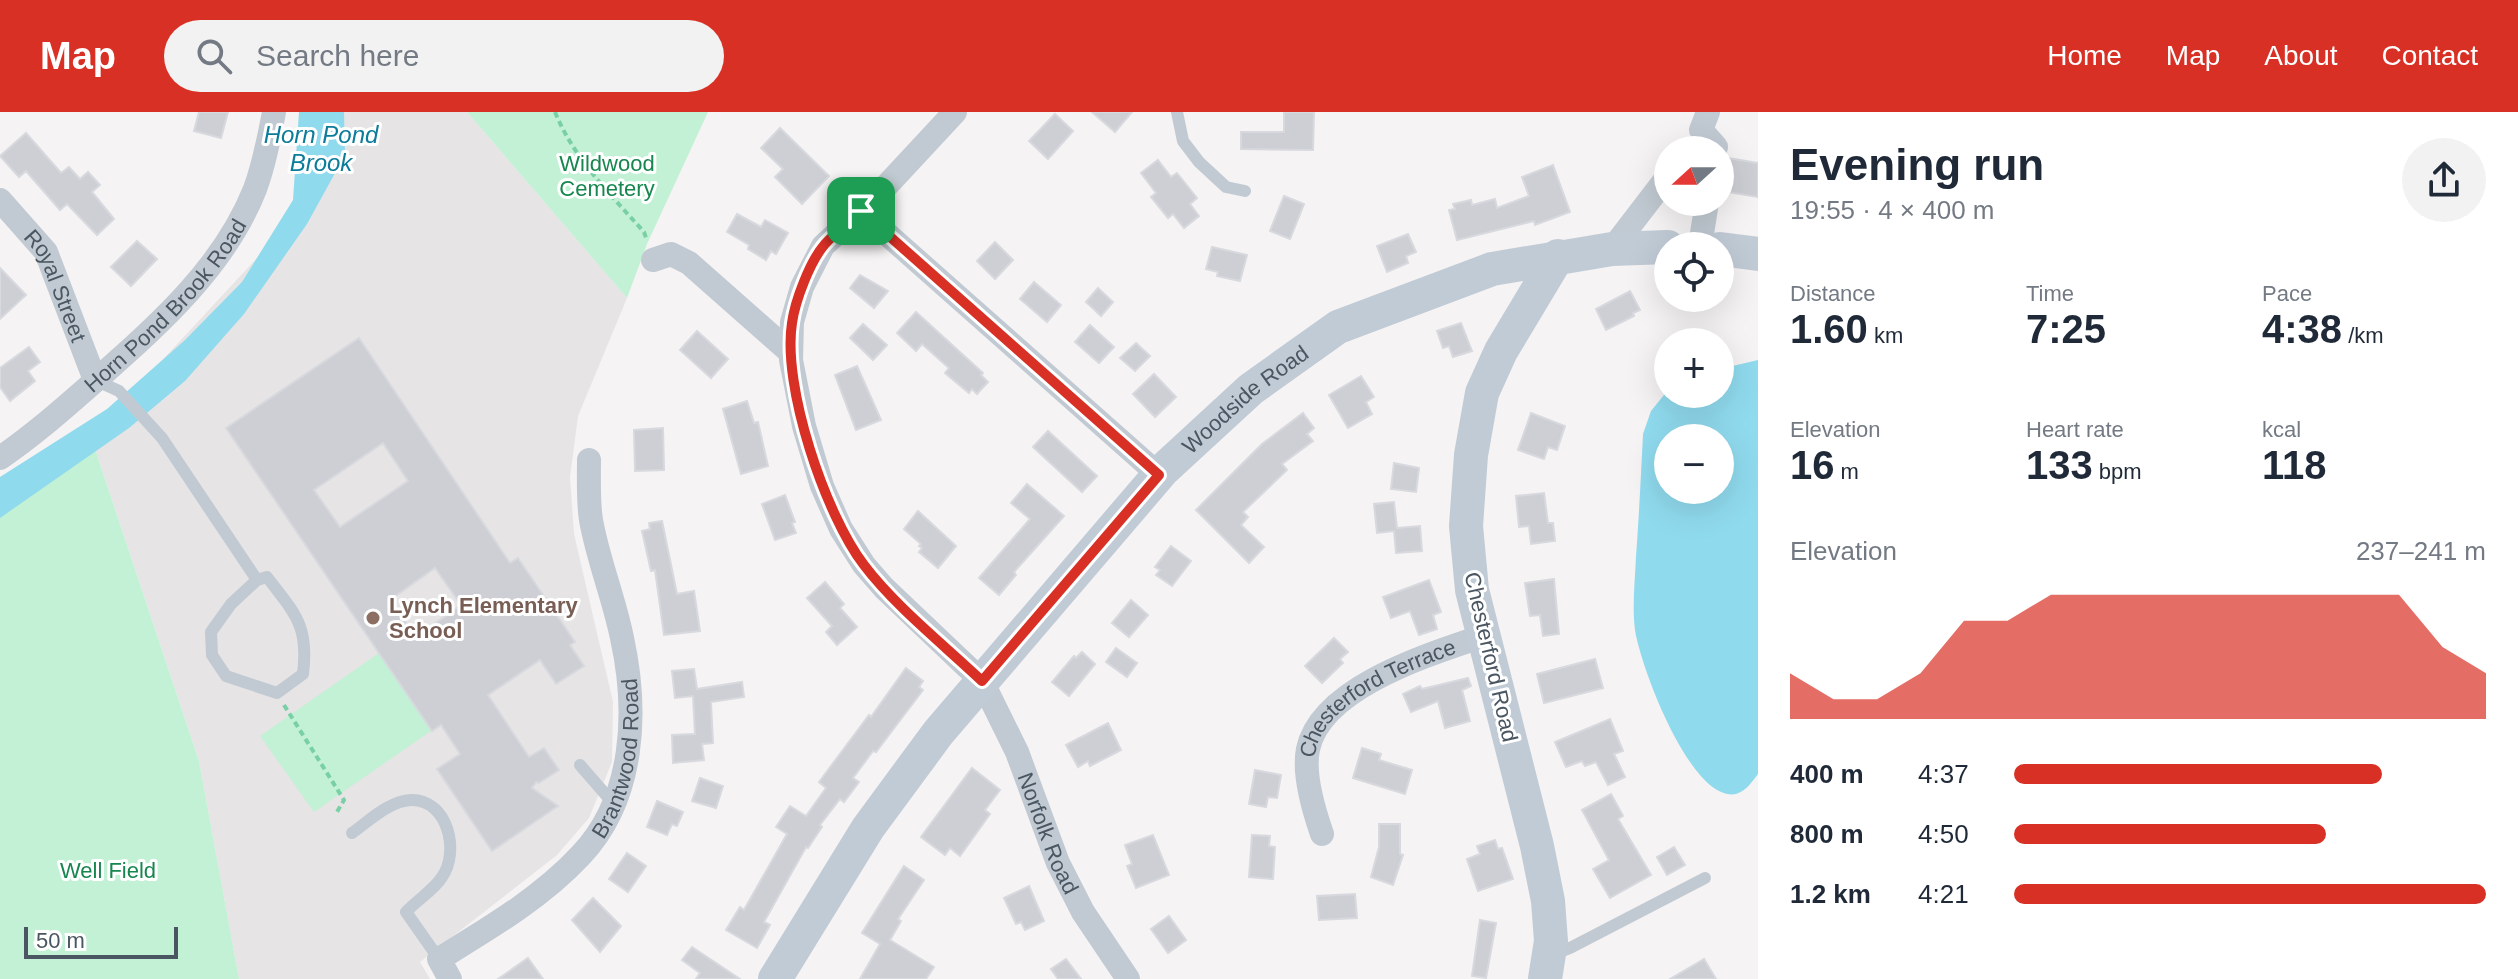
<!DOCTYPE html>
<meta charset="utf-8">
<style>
body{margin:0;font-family:Helvetica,sans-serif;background:#f2f2f3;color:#1f2937;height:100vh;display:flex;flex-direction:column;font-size:30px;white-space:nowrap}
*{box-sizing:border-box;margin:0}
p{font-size:26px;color:#747a83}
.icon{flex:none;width:44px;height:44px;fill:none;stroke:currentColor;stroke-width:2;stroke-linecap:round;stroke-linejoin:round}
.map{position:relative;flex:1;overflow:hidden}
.details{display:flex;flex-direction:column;background:#fff;width:760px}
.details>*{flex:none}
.needle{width:52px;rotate:249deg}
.controls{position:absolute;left:1654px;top:24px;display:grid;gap:16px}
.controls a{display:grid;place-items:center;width:80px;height:80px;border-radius:50%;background:#fff;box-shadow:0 8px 32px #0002;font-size:40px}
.scale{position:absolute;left:24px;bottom:20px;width:154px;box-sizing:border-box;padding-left:8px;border:4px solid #4a5661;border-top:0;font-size:22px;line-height:28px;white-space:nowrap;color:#4a5661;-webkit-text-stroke:6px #fff;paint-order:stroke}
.pin{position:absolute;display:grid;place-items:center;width:68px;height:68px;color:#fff;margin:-34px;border-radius:16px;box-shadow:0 4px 12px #0006}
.round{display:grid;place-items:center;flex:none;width:84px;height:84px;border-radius:42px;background:#f2f2f3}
.overview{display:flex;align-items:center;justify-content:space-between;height:136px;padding:0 32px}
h1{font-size:44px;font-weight:600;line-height:60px}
.metrics{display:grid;grid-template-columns:repeat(3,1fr);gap:12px;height:136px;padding:8px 32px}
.metrics div{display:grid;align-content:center}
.metrics b{font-size:40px;font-weight:600}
.metrics small{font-size:22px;font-weight:400}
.metrics p{font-size:22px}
.chart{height:224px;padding:16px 32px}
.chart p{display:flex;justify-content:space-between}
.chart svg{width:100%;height:144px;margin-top:8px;fill:#d93025;opacity:.7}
ul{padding:0 32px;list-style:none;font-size:26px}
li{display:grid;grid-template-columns:128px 96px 1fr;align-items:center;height:60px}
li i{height:20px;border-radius:10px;background:#d93025}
header{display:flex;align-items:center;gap:48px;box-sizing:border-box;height:112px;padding:0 40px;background:#d93025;color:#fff}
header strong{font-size:38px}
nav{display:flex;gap:44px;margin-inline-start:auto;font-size:28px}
.search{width:560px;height:72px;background:#f2f2f3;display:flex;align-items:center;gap:20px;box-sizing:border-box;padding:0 28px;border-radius:44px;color:#747a83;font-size:30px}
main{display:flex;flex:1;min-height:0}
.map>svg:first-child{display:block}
.education{fill:#e6e4e5}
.green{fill:#c3f1d5}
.water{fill:#90daee;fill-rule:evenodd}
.building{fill:#cdcfd5;stroke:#d7d9de;stroke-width:2;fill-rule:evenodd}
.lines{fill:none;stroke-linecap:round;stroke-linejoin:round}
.path{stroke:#7ad0a6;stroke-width:4;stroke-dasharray:6 4;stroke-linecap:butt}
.lane{stroke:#c1cad2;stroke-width:12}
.street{stroke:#c1cad2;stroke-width:24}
.secondary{stroke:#c1cbd6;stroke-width:34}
.route-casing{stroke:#fff;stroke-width:16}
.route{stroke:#d93025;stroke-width:10}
.education-dot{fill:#8d6e63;stroke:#fff;stroke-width:3}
.labels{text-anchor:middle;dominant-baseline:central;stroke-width:6;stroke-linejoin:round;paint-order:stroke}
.park-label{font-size:22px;fill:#17864f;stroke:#fff}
.street-label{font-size:22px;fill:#4a5661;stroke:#fff}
.education-label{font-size:22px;font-weight:bold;fill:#785e54;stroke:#fff;text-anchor:start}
.water-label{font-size:24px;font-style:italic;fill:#0c7c9b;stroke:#fff}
</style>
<header>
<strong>Map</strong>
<div class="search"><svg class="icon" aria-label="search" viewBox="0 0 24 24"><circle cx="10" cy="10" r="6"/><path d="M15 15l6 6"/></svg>Search here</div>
<nav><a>Home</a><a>Map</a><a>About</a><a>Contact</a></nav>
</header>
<main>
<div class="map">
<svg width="1758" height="867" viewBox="0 0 1758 867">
<rect width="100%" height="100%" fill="#f5f3f3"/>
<!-- education -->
<polygon class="education" points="318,0 467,0 627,186 578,304 570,365 574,422 613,590 612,650 589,706 557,743 420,850 430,867 239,867 199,649 91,325 305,94"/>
<!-- green -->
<g class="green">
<polygon points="467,0 708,0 647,132 627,186"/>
<polygon points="91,325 199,649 239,867 0,867 0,366"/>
<polygon points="379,541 431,619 314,700 260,624"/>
</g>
<!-- water -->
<g class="water">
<polygon points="299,0 344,0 345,43 307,112 244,202 185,269 129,316 0,406 0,365 107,297 185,228 242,170 293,88"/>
<path d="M1758 248V662C1752 670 1746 679 1736 682 1691 691 1640 553 1635 518 1632 494 1635 469 1636 445 1639 404 1641 363 1643 322L1651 299 1668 278V282H1720V257ZM1668 326H1720V378H1668Z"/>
</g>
<!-- building -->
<g class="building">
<polygon points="199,0 228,0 221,26 194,19"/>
<polygon points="1092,0 1132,0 1115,20"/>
<polygon points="1284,0 1314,0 1313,38 1241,37 1241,20 1284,20"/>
<polygon points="1055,2 1073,19 1048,47 1029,29"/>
<polygon points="780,16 829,64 802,92 775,65 783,57 761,36"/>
<polygon points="26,21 61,61 69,55 80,67 88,60 100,73 92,80 114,107 97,123 67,92 60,98 26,59 19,65 0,44"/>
<polygon points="1728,46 1758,51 1758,85 1722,79"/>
<polygon points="1158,48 1171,65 1177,61 1197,86 1190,92 1199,104 1184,116 1173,102 1168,106 1151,85 1156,81 1141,61"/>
<polygon points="1553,53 1570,100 1535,113 1534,109 1457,128 1449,98 1455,97 1453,92 1471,88 1472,93 1495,87 1497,96 1529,84 1522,65"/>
<polygon points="1284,84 1304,92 1290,127 1270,119"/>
<polygon points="737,102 761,115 765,108 788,121 776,142 771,139 766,148 748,137 749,133 727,120"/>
<polygon points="1408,122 1416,140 1406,144 1408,151 1387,160 1377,134"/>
<polygon points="137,129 157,147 131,174 111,155"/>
<polygon points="995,130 1013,148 995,167 977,149"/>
<polygon points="1212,135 1247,143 1240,169 1217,164 1218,160 1206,157"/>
<polygon points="0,156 26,183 0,207"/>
<polygon points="860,163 888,179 874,196 850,176"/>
<polygon points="1034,170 1061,193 1047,210 1020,187"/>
<polygon points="1098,176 1113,190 1101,204 1086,190"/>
<polygon points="1630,179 1640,198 1633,201 1634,204 1606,218 1596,197"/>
<polygon points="916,200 983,261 981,263 988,270 977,282 972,277 969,281 945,261 949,256 922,232 916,239 897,221"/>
<polygon points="1461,211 1472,239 1453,245 1449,234 1443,236 1437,219"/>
<polygon points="863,212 887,233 873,248 850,226"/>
<polygon points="1090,213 1114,235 1099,251 1075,230"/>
<polygon points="697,219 728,247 711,266 680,238"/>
<path d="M359 226 510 451 518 446 575 530 570 533 584 554 556 572 540 548 488 583 529 645 544 636 559 658 539 671 536 670 532 676 558 694 492 739 437 657 460 642 441 613 432 619 226 316ZM383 331 408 369 340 415 314 378ZM435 456 461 493 416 525 390 488Z"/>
<polygon points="1136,231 1150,244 1135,259 1120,246"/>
<polygon points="29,235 40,250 28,259 35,269 10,289 0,275 0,256"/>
<polygon points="857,254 881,308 856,318 835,263"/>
<polygon points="1154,262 1176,285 1155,305 1133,282"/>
<polygon points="1361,264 1374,285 1366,290 1372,302 1348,316 1329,283"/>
<polygon points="747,289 754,311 758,310 768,354 741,362 723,297"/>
<polygon points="1303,301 1314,316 1307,322 1313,329 1282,352 1287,358 1243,400 1248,405 1241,413 1264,435 1249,451 1196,398 1262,332"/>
<polygon points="1531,301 1565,314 1557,338 1548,335 1544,347 1518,338"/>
<polygon points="663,316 664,358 635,359 634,318"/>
<polygon points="1048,319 1097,364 1082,380 1033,335"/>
<polygon points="1394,351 1419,356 1416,380 1391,377"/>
<polygon points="1027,372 1064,404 1014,460 1016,463 999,483 979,466 1030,407 1011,391"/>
<polygon points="1544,381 1548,411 1553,411 1555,429 1531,432 1529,414 1519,415 1516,384"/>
<polygon points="785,383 795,410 792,411 796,421 775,428 762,392"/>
<polygon points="1394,390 1397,416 1420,414 1422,439 1396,441 1394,419 1377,421 1374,392"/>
<polygon points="918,399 956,434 938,456 919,440 922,436 919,434 921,432 904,417"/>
<polygon points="662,409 677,482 694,479 700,519 664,523 655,458 651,459 642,419 650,417 649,411"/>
<polygon points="1171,434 1191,449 1172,474 1156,463 1160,458 1155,455"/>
<polygon points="1554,467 1559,522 1543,524 1540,503 1530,504 1525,471"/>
<polygon points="1429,468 1441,500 1433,503 1437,517 1419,523 1410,499 1391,506 1383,485"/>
<polygon points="825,470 844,492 840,496 857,515 837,533 826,520 832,514 807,486"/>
<polygon points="1131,488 1148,503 1129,525 1112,511"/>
<polygon points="1334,526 1348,540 1340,547 1343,551 1322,571 1305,554"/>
<polygon points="1116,536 1137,551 1127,565 1106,550"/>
<polygon points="1082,540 1095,552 1069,584 1052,570 1074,544 1076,546"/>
<polygon points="1595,547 1603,576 1544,591 1537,562"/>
<polygon points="906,556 923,569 919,575 923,578 876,640 873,639 853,666 859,670 844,690 840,687 820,713 822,715 808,736 806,735 764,810 770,813 757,836 726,818 740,795 744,798 787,722 776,715 790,694 806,704 826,676 819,670 869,603 871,605"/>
<polygon points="694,557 697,577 742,570 744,585 711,590 713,631 702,632 704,648 673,651 672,623 695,622 693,584 675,586 672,559"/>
<polygon points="1468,566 1471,574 1462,578 1470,609 1445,616 1438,589 1411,600 1403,582 1420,574 1422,577"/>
<polygon points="1610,607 1623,639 1614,642 1625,665 1608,673 1596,650 1585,654 1582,649 1566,655 1555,630"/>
<polygon points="1108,611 1121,638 1090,654 1088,649 1078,655 1066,633"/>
<polygon points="1362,636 1381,642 1379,648 1412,658 1405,682 1353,666"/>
<polygon points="972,656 1000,678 985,698 990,702 960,744 950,736 945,743 921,725"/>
<polygon points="1255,658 1281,663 1277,686 1268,685 1266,695 1249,692"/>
<polygon points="700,666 723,674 716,696 692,689"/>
<polygon points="1611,682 1623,704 1618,707 1651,763 1610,786 1593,757 1609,748 1582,698"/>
<polygon points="657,689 683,700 677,714 672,712 667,723 647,715"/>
<polygon points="1379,712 1400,712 1400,742 1403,743 1393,773 1371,765 1379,735"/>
<polygon points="1153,723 1169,763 1136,776 1127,754 1132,752 1125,733"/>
<polygon points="1252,723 1270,724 1269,734 1275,735 1273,767 1249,765"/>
<polygon points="1495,728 1498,737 1502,736 1513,767 1478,779 1467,747 1480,742 1477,734"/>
<polygon points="1674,735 1685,753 1667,763 1657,745"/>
<polygon points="627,741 646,754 628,780 609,767"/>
<polygon points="904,754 924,768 898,807 901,809 890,828 934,855 926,867 860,867 880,832 862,821"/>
<polygon points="1029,774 1044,809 1025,818 1021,810 1016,812 1004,786"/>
<polygon points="1355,782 1357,806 1319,808 1317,784"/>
<polygon points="593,786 621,814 600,840 572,808"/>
<polygon points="1169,804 1186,828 1168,841 1151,817"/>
<polygon points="1480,808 1496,811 1486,866 1472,864"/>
<polygon points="692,835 740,867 696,867 700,861 682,848"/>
<polygon points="528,846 543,867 498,867"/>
<polygon points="1066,847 1081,867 1058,867 1051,857"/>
<polygon points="1704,847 1716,867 1670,867"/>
</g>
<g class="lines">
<!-- path -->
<g class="path">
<path d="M555 0C574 47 611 83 644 120L646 126"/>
<polyline points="284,593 344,688 337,700"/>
</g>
<!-- lane -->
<g class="lane">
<polyline points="1177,0 1183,29 1199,50 1226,75 1245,79"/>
<path d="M95 268 119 279 162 326 257 468 267 465C295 502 309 513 303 562L277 581 226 564 212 543 211 520 231 492 257 468"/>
<polyline points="580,653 613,691"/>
<path d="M352 721C369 709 389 689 411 688 448 687 460 740 442 765 434 778 417 788 406 800L439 847"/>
<polyline points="1552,843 1570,836 1705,766"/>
</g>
<!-- street -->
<g class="street">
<path id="s1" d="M955 0 876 85 823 134 802 175 792 210 791 248 804 314 822 374 841 417 864 453 884 476 982 569 1017 640 1058 751 1083 800 1128 867"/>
<polyline points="1708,0 1701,18 1716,35 1715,38"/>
<path id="s2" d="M0 88 46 140 95 268"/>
<polyline points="861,99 1159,363"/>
<polyline points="1700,134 1707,90"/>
<polyline points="1612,137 1668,64"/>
<polyline points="653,148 671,142 689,151 791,241"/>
<path id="s3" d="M0 346C34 323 64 296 95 269 157 214 224 156 255 77 264 53 269 26 274 0"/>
<path id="s4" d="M1322 722C1314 699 1303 661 1308 637 1321 575 1430 542 1483 524"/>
<path id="s5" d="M450 867 439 847C488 817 541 786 581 743 635 686 638 599 622 526 614 486 598 448 591 408 588 389 589 367 589 348"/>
</g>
<!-- secondary -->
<g class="secondary">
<polyline points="1720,137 1758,142"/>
<path id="s6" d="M775 867 868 716 938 621 1163 358 1251 277 1338 215 1492 157 1612 137 1668 135"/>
<polyline points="1545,867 1551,829 1548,789 1537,734 1472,478 1466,414 1471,343 1482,281 1501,239 1558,144"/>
</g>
</g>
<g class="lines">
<defs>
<path id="route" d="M861 99 1159 363 982 569C944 533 895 494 864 453 825 402 782 274 792 211 795 189 810 149 825 132 836 120 849 110 861 99Z"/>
</defs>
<!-- route casing -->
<use href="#route" class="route-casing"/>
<!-- route -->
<use href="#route" class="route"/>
</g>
<!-- markers -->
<circle class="education-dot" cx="373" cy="506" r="8"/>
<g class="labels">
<!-- park labels -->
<g class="park-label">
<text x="607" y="51">Wildwood<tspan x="607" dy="25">Cemetery</tspan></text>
<text x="108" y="758">Well Field</text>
</g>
<!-- street labels -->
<g class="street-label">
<text stroke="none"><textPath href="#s2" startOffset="104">Royal Street</textPath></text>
<text stroke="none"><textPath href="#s3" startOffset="226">Horn Pond Brook Road</textPath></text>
<text stroke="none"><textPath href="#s6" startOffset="750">Woodside Road</textPath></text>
<text transform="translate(1491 545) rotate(77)">Chesterford Road</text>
<text stroke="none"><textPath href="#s4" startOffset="176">Chesterford Terrace</textPath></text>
<text stroke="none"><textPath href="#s5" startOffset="306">Brantwood Road</textPath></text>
<text stroke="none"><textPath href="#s1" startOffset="860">Norfolk Road</textPath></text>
</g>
<!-- education labels -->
<g class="education-label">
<text x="389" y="493">Lynch Elementary<tspan x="389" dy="25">School</tspan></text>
</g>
<!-- water labels -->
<g class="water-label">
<text x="321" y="22">Horn Pond<tspan x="321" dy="28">Brook</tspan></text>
</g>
</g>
</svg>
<div class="controls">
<a><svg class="needle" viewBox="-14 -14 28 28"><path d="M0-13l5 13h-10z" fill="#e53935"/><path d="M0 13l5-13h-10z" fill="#747a83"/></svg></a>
<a><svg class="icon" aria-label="locate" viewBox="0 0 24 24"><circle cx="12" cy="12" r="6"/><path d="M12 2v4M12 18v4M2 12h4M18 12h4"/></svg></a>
<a>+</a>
<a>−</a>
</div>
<div class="scale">50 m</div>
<div class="pin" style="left:861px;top:99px;background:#1e9e55"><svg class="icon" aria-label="arrive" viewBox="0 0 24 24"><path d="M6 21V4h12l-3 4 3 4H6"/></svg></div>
</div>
<section class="details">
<div class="overview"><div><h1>Evening run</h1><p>19:55 · 4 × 400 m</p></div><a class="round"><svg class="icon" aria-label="share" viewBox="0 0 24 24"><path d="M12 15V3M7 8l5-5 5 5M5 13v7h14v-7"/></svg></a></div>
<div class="metrics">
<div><p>Distance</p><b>1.60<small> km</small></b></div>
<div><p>Time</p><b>7:25</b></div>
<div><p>Pace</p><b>4:38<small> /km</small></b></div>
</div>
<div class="metrics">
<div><p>Elevation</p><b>16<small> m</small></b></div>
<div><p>Heart rate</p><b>133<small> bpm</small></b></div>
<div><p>kcal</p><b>118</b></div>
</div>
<div class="chart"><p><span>Elevation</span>237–241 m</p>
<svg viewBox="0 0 160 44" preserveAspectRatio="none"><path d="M0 44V30L10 38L20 38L30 30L40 14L50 14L60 6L70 6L80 6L90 6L100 6L110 6L120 6L130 6L140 6L150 22L160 30V44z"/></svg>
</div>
<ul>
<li><b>400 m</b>4:37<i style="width:78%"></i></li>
<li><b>800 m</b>4:50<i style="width:66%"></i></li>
<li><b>1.2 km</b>4:21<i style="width:100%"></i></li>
</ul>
</section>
</main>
